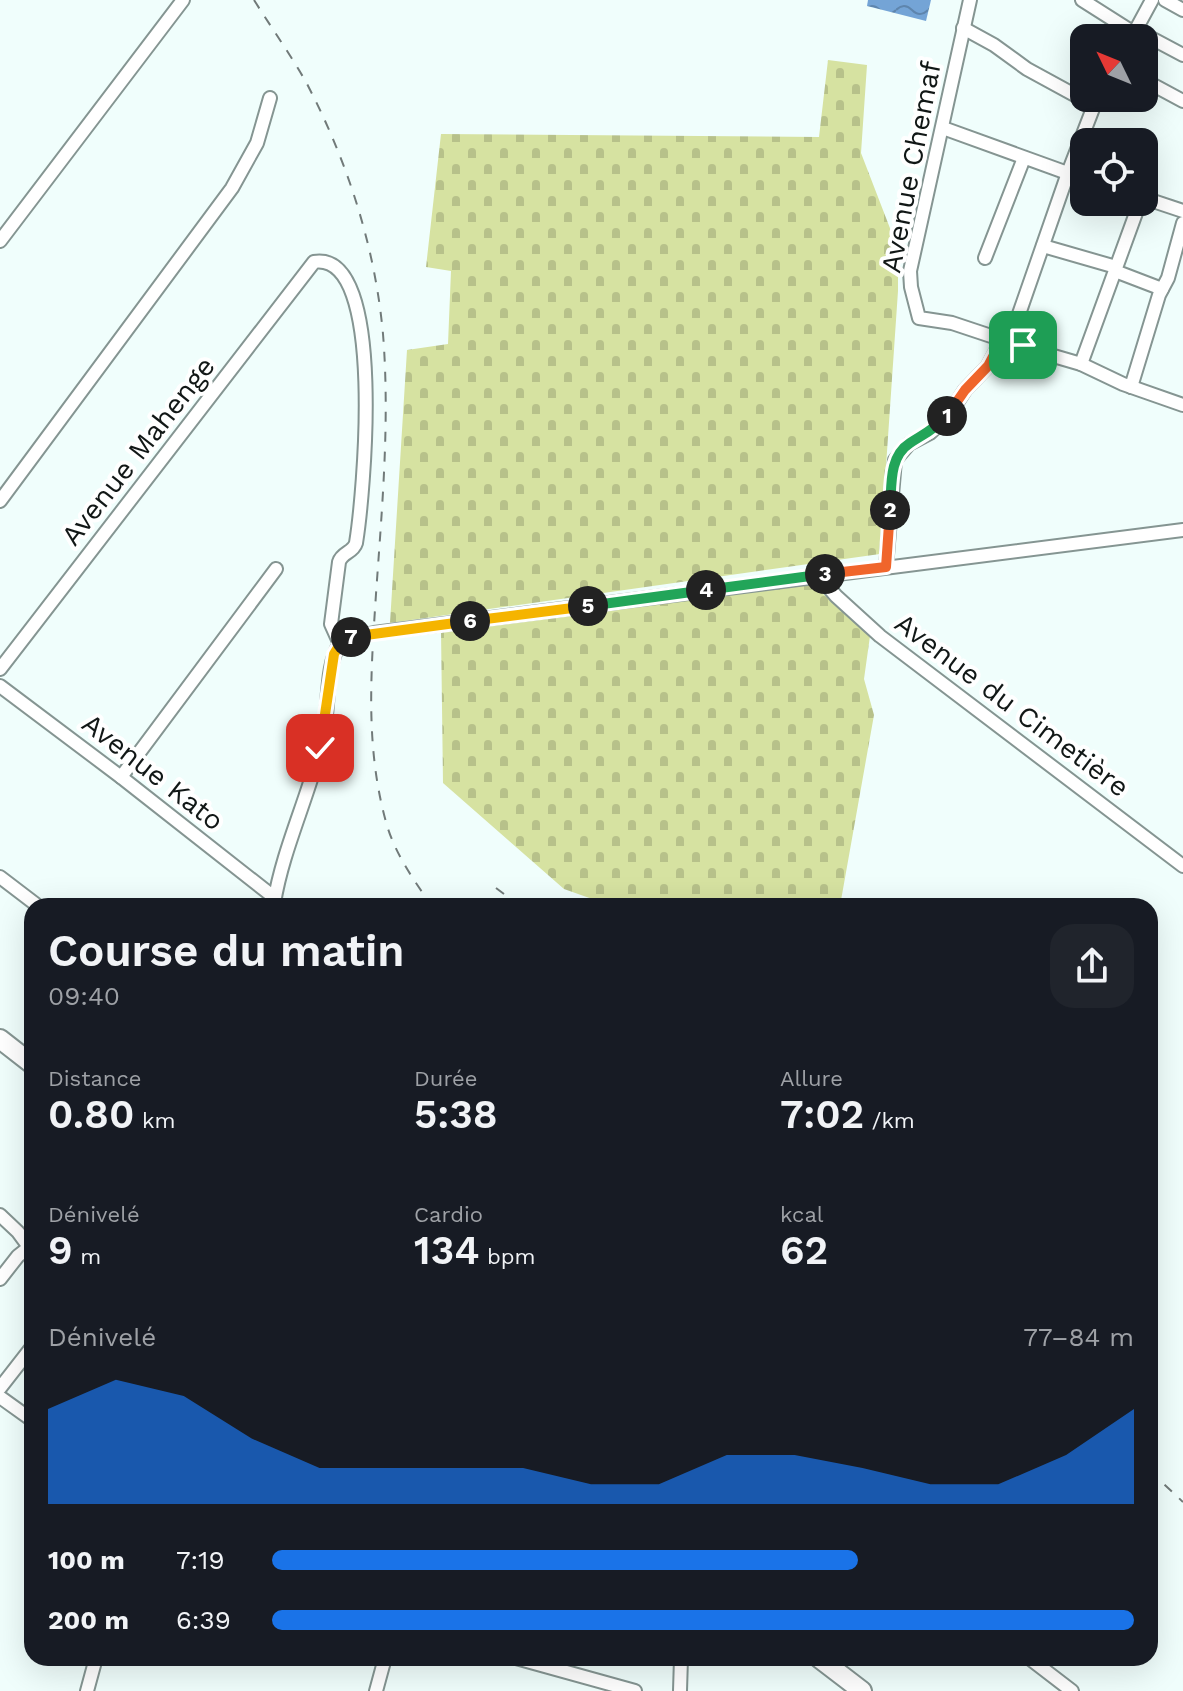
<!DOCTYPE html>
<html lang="fr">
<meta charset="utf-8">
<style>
body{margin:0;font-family:"Work Sans",sans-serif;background:#20242c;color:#f1f3f6;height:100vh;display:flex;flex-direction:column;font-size:30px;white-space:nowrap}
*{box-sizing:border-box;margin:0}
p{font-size:26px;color:#9ea1a6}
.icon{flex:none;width:44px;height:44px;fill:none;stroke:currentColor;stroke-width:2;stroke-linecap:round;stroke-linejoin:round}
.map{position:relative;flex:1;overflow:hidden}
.side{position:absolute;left:24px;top:898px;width:1134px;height:768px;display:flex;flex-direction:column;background:#171b24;border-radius:24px;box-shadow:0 8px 32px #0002}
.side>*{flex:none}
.needle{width:52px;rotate:313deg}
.tools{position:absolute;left:1070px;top:24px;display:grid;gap:16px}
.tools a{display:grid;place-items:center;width:88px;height:88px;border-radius:16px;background:#171b24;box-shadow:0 8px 32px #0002;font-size:40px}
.pin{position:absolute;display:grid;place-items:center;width:68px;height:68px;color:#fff;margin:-34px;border-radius:16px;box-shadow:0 4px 12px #0006}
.km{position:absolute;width:40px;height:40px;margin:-20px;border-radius:50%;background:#222;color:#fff;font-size:22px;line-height:40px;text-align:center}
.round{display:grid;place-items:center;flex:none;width:84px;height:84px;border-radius:24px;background:#20242c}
.headline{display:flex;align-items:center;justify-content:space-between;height:136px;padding:0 24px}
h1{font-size:44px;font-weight:600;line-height:60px}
.figures{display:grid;grid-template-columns:repeat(3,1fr);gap:12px;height:136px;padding:8px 24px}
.figures div{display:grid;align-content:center}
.figures b{font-size:40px;font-weight:600}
.figures small{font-size:22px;font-weight:400}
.figures p{font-size:22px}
.chart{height:224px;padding:16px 24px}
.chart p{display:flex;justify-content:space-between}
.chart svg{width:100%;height:144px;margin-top:8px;fill:#1a73e8;opacity:.7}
ul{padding:0 24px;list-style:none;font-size:26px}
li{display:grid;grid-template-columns:128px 96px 1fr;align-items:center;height:60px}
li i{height:20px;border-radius:10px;background:#1a73e8}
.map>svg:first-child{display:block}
.cemetery{fill:url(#cemetery-stones)}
.water{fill:url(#water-waves)}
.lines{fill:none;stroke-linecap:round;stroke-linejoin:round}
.minor-casing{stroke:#859592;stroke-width:16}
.highway-casing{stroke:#859592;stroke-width:22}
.minor{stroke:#fff;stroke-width:12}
.highway{stroke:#fff;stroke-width:18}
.rail{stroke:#717a79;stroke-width:2;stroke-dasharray:10 10;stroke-linecap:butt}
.split-1-casing{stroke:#fff;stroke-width:16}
.split-2-casing{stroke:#fff;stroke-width:16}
.split-3-casing{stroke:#fff;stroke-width:16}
.split-4-casing{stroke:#fff;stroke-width:16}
.split-5-casing{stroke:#fff;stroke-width:16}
.split-6-casing{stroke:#fff;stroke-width:16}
.split-7-casing{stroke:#fff;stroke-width:16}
.split-8-casing{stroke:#fff;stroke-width:16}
.split-1{stroke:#f0652b;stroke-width:10}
.split-2{stroke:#22a559;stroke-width:10}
.split-3{stroke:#f0652b;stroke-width:10}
.split-4{stroke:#22a559;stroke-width:10}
.split-5{stroke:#22a559;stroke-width:10}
.split-6{stroke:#f5b400;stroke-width:10}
.split-7{stroke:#f5b400;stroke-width:10}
.split-8{stroke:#f5b400;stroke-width:10}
.labels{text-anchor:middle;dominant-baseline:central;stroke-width:8;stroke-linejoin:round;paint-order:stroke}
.street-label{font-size:28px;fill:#111716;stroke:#fff}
</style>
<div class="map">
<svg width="1183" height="1691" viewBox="0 0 1183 1691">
<defs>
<pattern id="cemetery-stones" width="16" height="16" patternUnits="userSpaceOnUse" patternTransform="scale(2)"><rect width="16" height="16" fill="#d6e2a1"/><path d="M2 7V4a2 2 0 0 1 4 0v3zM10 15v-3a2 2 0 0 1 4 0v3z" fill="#b7c18a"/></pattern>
<pattern id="water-waves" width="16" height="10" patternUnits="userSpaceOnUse" patternTransform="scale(2)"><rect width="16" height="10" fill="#74a4d6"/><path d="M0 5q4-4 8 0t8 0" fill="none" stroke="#5e85ad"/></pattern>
</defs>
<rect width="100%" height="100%" fill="#f0fefc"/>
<!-- cemetery -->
<g class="cemetery">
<polygon points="828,60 867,65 861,153 898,249 898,291 880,554 390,623 407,350 448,344 451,271 426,267 441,134 819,137"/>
<polygon points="812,584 870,636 864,679 874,715 840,906 612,906 564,889 443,783 441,631"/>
</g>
<!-- water -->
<polygon class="water" points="868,0 931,0 926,21 867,6"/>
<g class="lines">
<defs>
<g id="minor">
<polyline points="970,0 910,271 911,287 919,318 952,323 994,337 1011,337 1033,350 1081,364 1123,384 1183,405"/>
<polyline points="1082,0 1134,33"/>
<polyline points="1165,0 1183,10"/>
<polyline points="963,28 994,45 1027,69 1093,105"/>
<polyline points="1136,30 1183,55"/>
<polyline points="1133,35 1152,0"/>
<polyline points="1144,80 1183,101"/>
<polyline points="943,128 1084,179"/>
<polyline points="1144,198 1183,211"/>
<polyline points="0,241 183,0"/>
<polyline points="1043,246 1116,267"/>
<polyline points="985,258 1024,158"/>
<polyline points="1115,271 1162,289"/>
<polyline points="1011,337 1068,173 1097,98"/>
<polyline points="1081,364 1140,202"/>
<polyline points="1131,387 1159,295 1168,278 1183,223"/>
<polyline points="0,501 232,188 257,143 270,98"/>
<polyline points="886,567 895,460 909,444 930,433 948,416 965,390 988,366 1003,338"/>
<polyline points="818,575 836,596 880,636 1183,866"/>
<polyline points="340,644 349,638 374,633 1183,530"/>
<path d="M0 669 314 262C388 250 363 500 356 543 353 553 342 552 339 562L331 624 340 644"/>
<polyline points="0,686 121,777 275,898"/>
<polyline points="121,777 276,569"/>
<polyline points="0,877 38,906"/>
<path d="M274 903C284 843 313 789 324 729 329 705 326 663 340 644"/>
<polyline points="0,1215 18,1232 32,1251"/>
<polyline points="0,1279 18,1256 32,1245"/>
<polyline points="0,1388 32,1347"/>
<polyline points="0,1397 32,1420"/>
<polyline points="516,1658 635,1691"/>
<polyline points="1029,1658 1072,1691"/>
<polyline points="87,1691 96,1658"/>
<polyline points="376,1691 385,1658"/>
<polyline points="680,1691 681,1658"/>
</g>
<g id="highway">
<polyline points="0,1039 32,1064"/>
<polyline points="819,1658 862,1691"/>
</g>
</defs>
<!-- minor casing -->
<use href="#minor" class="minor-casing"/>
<!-- highway casing -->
<use href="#highway" class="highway-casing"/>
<!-- minor -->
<use href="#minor" class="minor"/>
<!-- highway -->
<use href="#highway" class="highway"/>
<!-- rail -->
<g class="rail">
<path d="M254 0C271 27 290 54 306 82 347 160 375 246 383 334 390 421 382 508 376 594 371 671 365 746 386 822 394 852 414 881 432 906"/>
<polyline points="496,888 520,906"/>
<polyline points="1150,1471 1183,1502"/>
</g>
</g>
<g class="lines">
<defs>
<polyline id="split-1" points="947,416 965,390 988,366 1003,338 1011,337 1023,345"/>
<path id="split-2" d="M890 510C892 487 888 457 910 443 924 434 935 429 947 416"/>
<polyline id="split-3" points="825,574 886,567 890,510"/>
<polyline id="split-4" points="706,590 825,574"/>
<polyline id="split-5" points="588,606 706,590"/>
<polyline id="split-6" points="470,621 588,606"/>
<polyline id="split-7" points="351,637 470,621"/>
<polyline id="split-8" points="320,748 334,654 340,644 351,637"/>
</defs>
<!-- split-1 casing -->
<use href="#split-1" class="split-1-casing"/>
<!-- split-2 casing -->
<use href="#split-2" class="split-2-casing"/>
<!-- split-3 casing -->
<use href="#split-3" class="split-3-casing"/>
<!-- split-4 casing -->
<use href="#split-4" class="split-4-casing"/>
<!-- split-5 casing -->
<use href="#split-5" class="split-5-casing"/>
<!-- split-6 casing -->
<use href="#split-6" class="split-6-casing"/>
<!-- split-7 casing -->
<use href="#split-7" class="split-7-casing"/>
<!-- split-8 casing -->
<use href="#split-8" class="split-8-casing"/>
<!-- split-1 -->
<use href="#split-1" class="split-1"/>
<!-- split-2 -->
<use href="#split-2" class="split-2"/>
<!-- split-3 -->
<use href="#split-3" class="split-3"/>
<!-- split-4 -->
<use href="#split-4" class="split-4"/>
<!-- split-5 -->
<use href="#split-5" class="split-5"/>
<!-- split-6 -->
<use href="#split-6" class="split-6"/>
<!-- split-7 -->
<use href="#split-7" class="split-7"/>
<!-- split-8 -->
<use href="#split-8" class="split-8"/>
</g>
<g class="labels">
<!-- street labels -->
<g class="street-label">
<text transform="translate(911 167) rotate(-79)">Avenue Chemaf</text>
<text transform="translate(138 451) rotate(-52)">Avenue Mahenge</text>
<text transform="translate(1012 705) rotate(37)">Avenue du Cimetière</text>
<text transform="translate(153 772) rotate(38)">Avenue Kato</text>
</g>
</g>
</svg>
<div class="tools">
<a><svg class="needle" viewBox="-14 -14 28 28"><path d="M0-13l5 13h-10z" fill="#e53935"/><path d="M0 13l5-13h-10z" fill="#9ea1a6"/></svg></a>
<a><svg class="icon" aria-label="locate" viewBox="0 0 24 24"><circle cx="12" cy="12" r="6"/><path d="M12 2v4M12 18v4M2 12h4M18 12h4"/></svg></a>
</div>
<div class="pin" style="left:1023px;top:345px;background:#1e9e55"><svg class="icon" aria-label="arrive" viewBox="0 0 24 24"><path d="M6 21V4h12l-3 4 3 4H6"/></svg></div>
<div class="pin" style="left:320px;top:748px;background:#d93025"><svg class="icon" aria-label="check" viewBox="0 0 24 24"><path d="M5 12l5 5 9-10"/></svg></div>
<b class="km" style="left:947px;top:416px">1</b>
<b class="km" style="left:890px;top:510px">2</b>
<b class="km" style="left:825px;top:574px">3</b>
<b class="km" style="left:706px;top:590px">4</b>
<b class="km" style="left:588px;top:606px">5</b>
<b class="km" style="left:470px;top:621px">6</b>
<b class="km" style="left:351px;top:637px">7</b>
<section class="side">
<div class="headline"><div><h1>Course du matin</h1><p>09:40</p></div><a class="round"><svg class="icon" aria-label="share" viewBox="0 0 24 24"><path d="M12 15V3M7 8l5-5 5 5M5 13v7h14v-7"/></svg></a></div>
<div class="figures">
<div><p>Distance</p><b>0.80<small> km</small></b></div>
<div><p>Durée</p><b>5:38</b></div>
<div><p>Allure</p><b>7:02<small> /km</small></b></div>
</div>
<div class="figures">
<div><p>Dénivelé</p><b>9<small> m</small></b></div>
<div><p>Cardio</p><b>134<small> bpm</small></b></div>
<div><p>kcal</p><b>62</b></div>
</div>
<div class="chart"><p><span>Dénivelé</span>77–84 m</p>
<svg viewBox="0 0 160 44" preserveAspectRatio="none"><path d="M0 44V15L10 6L20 11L30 24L40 33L50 33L60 33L70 33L80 38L90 38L100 29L110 29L120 33L130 38L140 38L150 29L160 15V44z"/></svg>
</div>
<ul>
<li><b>100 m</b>7:19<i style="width:68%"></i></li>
<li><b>200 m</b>6:39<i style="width:100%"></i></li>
</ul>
</section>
</div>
